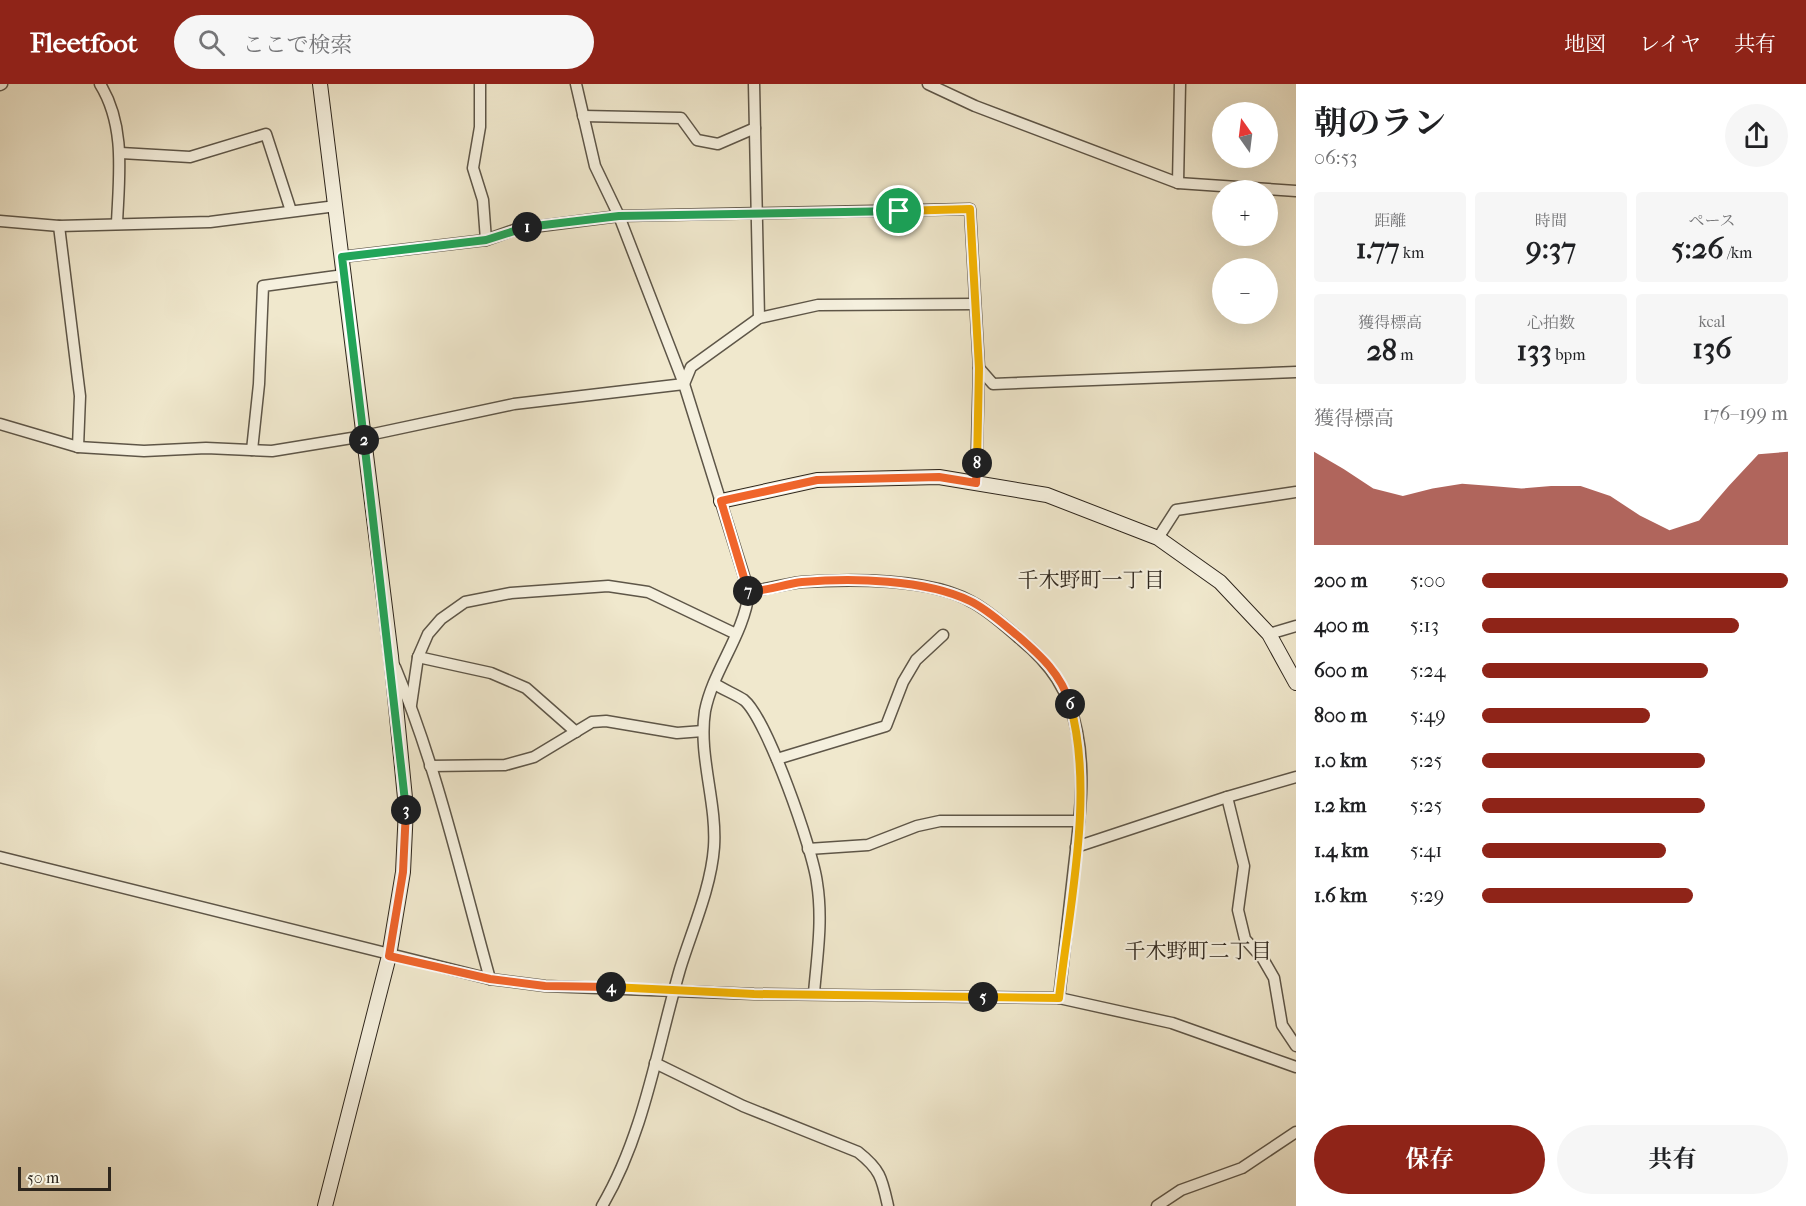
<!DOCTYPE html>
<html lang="ja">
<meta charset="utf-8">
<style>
body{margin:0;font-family:"IM FELL French Canon","Noto Serif JP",serif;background:#f6f6f6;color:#202124;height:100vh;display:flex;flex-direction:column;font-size:22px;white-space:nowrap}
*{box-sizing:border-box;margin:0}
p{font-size:20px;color:#757577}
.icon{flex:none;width:33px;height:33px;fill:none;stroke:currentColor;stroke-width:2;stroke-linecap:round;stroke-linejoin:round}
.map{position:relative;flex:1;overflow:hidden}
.panel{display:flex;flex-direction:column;background:#fff;width:510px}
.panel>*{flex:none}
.needle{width:39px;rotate:346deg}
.fabs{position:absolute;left:1212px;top:18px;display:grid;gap:12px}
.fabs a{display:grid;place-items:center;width:66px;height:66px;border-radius:50%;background:#fff;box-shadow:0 6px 24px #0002;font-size:30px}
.scale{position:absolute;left:18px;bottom:15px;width:93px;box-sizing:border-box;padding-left:6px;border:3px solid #2d251c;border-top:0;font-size:16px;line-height:21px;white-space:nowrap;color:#2d251c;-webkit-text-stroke:4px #f5f0de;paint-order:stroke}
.pin{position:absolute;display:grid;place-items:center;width:51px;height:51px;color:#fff;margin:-26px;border:3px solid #fff;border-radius:50%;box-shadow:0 2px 6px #0007}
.km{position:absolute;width:30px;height:30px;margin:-15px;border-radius:50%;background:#222;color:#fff;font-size:16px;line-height:30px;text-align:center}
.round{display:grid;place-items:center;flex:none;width:63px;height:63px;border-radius:32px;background:#f6f6f6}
.headline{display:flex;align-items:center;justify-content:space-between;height:102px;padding:0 18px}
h1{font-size:33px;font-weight:700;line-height:45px}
.stats{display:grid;grid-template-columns:repeat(3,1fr);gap:9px;height:102px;padding:6px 18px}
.stats div{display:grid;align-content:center;border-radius:6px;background:#f6f6f6;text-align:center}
.stats b{font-size:30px;font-weight:700}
.stats small{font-size:16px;font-weight:400}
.stats p{font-size:16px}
.chart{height:168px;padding:12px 18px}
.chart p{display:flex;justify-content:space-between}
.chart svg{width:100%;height:108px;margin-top:6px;fill:#8f2418;opacity:.7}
.action{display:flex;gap:12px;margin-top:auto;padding:12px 18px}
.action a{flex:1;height:69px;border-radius:36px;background:#8f2418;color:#fff;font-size:24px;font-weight:700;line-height:69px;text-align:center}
.action a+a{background:#f6f6f6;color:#202124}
ul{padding:0 18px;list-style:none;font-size:20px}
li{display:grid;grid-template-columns:96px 72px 1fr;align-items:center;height:45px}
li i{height:15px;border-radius:8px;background:#8f2418}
header{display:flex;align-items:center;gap:36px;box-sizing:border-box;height:84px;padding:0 30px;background:#8f2418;color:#fff}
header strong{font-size:28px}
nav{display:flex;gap:33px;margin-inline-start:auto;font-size:21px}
.search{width:420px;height:54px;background:#f6f6f6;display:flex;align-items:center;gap:15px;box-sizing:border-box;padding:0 21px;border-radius:33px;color:#757577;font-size:22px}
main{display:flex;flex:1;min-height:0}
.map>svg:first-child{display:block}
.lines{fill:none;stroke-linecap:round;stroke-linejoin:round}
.street-casing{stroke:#5e5648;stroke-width:13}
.secondary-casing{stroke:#2d251c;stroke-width:16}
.street{stroke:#f5f0de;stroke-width:10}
.secondary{stroke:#f5f0de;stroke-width:14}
.split-1-casing{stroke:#fff;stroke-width:12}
.split-2-casing{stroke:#fff;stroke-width:12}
.split-3-casing{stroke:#fff;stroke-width:12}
.split-4-casing{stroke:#fff;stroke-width:12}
.split-5-casing{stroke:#fff;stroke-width:12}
.split-6-casing{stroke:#fff;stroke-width:12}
.split-7-casing{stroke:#fff;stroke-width:12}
.split-8-casing{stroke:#fff;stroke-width:12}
.split-9-casing{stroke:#fff;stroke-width:12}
.split-1{stroke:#22a559;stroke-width:8}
.split-2{stroke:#22a559;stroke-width:8}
.split-3{stroke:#22a559;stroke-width:8}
.split-4{stroke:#f0652b;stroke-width:8}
.split-5{stroke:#f5b400;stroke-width:8}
.split-6{stroke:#f5b400;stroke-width:8}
.split-7{stroke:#f0652b;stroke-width:8}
.split-8{stroke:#f0652b;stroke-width:8}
.split-9{stroke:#f5b400;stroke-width:8}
.labels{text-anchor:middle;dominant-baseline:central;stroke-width:4.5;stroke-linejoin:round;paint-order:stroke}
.neighbourhood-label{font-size:21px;fill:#2d251c;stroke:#f5f0de}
</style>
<header>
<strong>Fleetfoot</strong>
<div class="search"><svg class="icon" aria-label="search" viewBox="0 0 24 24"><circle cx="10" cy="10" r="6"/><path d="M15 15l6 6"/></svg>ここで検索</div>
<nav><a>地図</a><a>レイヤ</a><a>共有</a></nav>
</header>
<main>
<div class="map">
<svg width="1296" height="1122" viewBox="0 0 1296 1122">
<rect width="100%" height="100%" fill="#f0e8cd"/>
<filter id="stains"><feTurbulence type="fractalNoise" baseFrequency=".00333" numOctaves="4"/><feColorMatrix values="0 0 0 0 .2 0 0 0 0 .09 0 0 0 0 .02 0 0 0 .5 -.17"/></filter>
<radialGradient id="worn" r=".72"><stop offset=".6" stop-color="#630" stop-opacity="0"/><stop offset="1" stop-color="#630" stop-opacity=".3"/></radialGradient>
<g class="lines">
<defs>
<g id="street">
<path d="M100 0C126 42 119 92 117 139"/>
<polyline points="480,0 480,43 473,84 483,116 486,156"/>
<path d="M576 0 595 82 619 132 684 300 749 508C744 551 713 586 705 627 698 671 717 718 714 763 711 804 692 846 680 885 657 964 644 1051 602 1122"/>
<polyline points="754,0 759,234"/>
<polyline points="928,0 975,22 1178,99 1296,107"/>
<polyline points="0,1 2,0"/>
<polyline points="583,32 681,34 697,56 718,60 755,44"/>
<polyline points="121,69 190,73 266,50 291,127"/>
<polyline points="1178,99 1180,0"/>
<polyline points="0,137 59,142 210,138 336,122"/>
<polyline points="59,142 80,312 78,363"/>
<polyline points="341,173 486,156 517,145 619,132 970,125 979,284 993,300 1296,288"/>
<polyline points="684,300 691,283 759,234 818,221 975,220"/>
<polyline points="0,340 78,363 144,367 206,364 272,367 364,352 514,320 684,300"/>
<polyline points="252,366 259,300 263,202 344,191"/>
<polyline points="976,399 979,284"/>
<polyline points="1158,454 1176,426 1296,408"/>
<path d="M749 508C766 505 785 500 802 498 850 495 930 494 972 518 989 527 1004 541 1019 554 1051 580 1069 606 1077 648 1086 692 1079 739 1074 783 1069 827 1064 871 1059 914"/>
<polyline points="1269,550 1296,542"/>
<polyline points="418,573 491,589 526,604 576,648"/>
<path d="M395 583C437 683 461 791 490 895"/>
<path d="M715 600C724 606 735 610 744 616 767 635 813 766 817 799 823 836 817 873 814 909"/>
<polyline points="411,621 418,573 428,550 441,535 465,518 511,509 608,502 648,508 736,550"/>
<polyline points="777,675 886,642 903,598 916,576 943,551"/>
<polyline points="430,682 505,681 534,673 592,638 606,637 677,649 703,647"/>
<polyline points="1227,713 1244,782 1238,826 1245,855 1263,875 1274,894 1282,941 1296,962"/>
<polyline points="1076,763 1227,713 1296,693"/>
<polyline points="808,765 868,761 917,742 940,737 1079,737"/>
<polyline points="0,773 490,895 545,902 754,910 1059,914 1172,939 1296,983"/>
<path d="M655 979 743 1022 858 1068C881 1086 882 1095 888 1122"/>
<polyline points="1157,1122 1181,1106 1242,1084 1296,1048"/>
</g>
<g id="secondary">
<polyline points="320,0 391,572 406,724 403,788 389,872 325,1122"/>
<polyline points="721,417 817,396 939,393 1047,411 1158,454 1220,498 1269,550 1296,599"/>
</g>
</defs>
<!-- street casing -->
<use href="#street" class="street-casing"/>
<!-- secondary casing -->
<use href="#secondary" class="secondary-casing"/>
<!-- street -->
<use href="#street" class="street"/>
<!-- secondary -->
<use href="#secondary" class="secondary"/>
</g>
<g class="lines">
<defs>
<polyline id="split-1" points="527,143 619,132 899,127"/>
<polyline id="split-2" points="364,356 342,173 486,156 527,143"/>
<polyline id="split-3" points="364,356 406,726"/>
<polyline id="split-4" points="406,726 403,788 389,872 490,895 545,902 611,903"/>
<polyline id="split-5" points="611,903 754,910 983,913"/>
<path id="split-6" d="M983 913 1059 914C1069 823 1095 709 1070 620"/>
<path id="split-7" d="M748 507C765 508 784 500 802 498 852 494 925 495 970 517 987 525 1003 540 1018 552 1041 572 1061 590 1070 620"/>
<polyline id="split-8" points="748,507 721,417 817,396 939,393 976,399 977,379"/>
<polyline id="split-9" points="899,127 970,125 979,284 977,379"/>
</defs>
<!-- split-1 casing -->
<use href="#split-1" class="split-1-casing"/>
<!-- split-2 casing -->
<use href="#split-2" class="split-2-casing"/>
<!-- split-3 casing -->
<use href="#split-3" class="split-3-casing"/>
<!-- split-4 casing -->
<use href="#split-4" class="split-4-casing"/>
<!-- split-5 casing -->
<use href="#split-5" class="split-5-casing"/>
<!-- split-6 casing -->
<use href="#split-6" class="split-6-casing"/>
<!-- split-7 casing -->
<use href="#split-7" class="split-7-casing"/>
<!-- split-8 casing -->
<use href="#split-8" class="split-8-casing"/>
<!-- split-9 casing -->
<use href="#split-9" class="split-9-casing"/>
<!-- split-1 -->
<use href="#split-1" class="split-1"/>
<!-- split-2 -->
<use href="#split-2" class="split-2"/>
<!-- split-3 -->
<use href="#split-3" class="split-3"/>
<!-- split-4 -->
<use href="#split-4" class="split-4"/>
<!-- split-5 -->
<use href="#split-5" class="split-5"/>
<!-- split-6 -->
<use href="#split-6" class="split-6"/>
<!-- split-7 -->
<use href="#split-7" class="split-7"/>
<!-- split-8 -->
<use href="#split-8" class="split-8"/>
<!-- split-9 -->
<use href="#split-9" class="split-9"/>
</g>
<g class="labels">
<!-- neighbourhood labels -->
<g class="neighbourhood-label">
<text x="1091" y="496">千木野町一丁目</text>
<text x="1198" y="867">千木野町二丁目</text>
</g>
</g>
<rect width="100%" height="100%" filter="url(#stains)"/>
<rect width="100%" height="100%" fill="url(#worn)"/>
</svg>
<div class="fabs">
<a><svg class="needle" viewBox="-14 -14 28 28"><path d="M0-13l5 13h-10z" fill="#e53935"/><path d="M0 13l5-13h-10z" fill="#757577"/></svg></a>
<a>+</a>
<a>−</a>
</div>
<div class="scale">50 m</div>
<div class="pin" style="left:899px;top:127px;background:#1e9e55"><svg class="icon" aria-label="arrive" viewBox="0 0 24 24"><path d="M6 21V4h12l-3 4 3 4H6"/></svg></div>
<b class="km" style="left:527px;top:143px">1</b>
<b class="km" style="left:364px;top:356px">2</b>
<b class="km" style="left:406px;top:726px">3</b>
<b class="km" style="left:611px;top:903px">4</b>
<b class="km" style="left:983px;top:913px">5</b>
<b class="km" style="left:1070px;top:620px">6</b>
<b class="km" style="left:748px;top:507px">7</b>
<b class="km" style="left:977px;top:379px">8</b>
</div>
<section class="panel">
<div class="headline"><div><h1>朝のラン</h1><p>06:53</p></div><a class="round"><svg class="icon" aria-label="share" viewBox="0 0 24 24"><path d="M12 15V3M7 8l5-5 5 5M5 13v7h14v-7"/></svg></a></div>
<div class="stats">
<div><p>距離</p><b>1.77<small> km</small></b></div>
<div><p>時間</p><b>9:37</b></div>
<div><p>ペース</p><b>5:26<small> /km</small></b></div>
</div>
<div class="stats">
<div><p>獲得標高</p><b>28<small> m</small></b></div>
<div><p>心拍数</p><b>133<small> bpm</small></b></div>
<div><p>kcal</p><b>136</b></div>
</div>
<div class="chart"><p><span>獲得標高</span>176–199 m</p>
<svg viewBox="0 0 160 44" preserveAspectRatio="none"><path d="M0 44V6L10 13L20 21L30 24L40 21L50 19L60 20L70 21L80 20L90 20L100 24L110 32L120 38L130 34L140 20L150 7L160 6V44z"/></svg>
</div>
<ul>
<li><b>200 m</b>5:00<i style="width:100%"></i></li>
<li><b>400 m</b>5:13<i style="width:84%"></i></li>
<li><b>600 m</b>5:24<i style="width:74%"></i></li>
<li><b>800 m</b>5:49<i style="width:55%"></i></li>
<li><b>1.0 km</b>5:25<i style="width:73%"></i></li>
<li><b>1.2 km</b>5:25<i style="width:73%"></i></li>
<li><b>1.4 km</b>5:41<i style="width:60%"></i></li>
<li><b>1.6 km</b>5:29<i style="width:69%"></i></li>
</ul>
<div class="action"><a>保存</a><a>共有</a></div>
</section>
</main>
